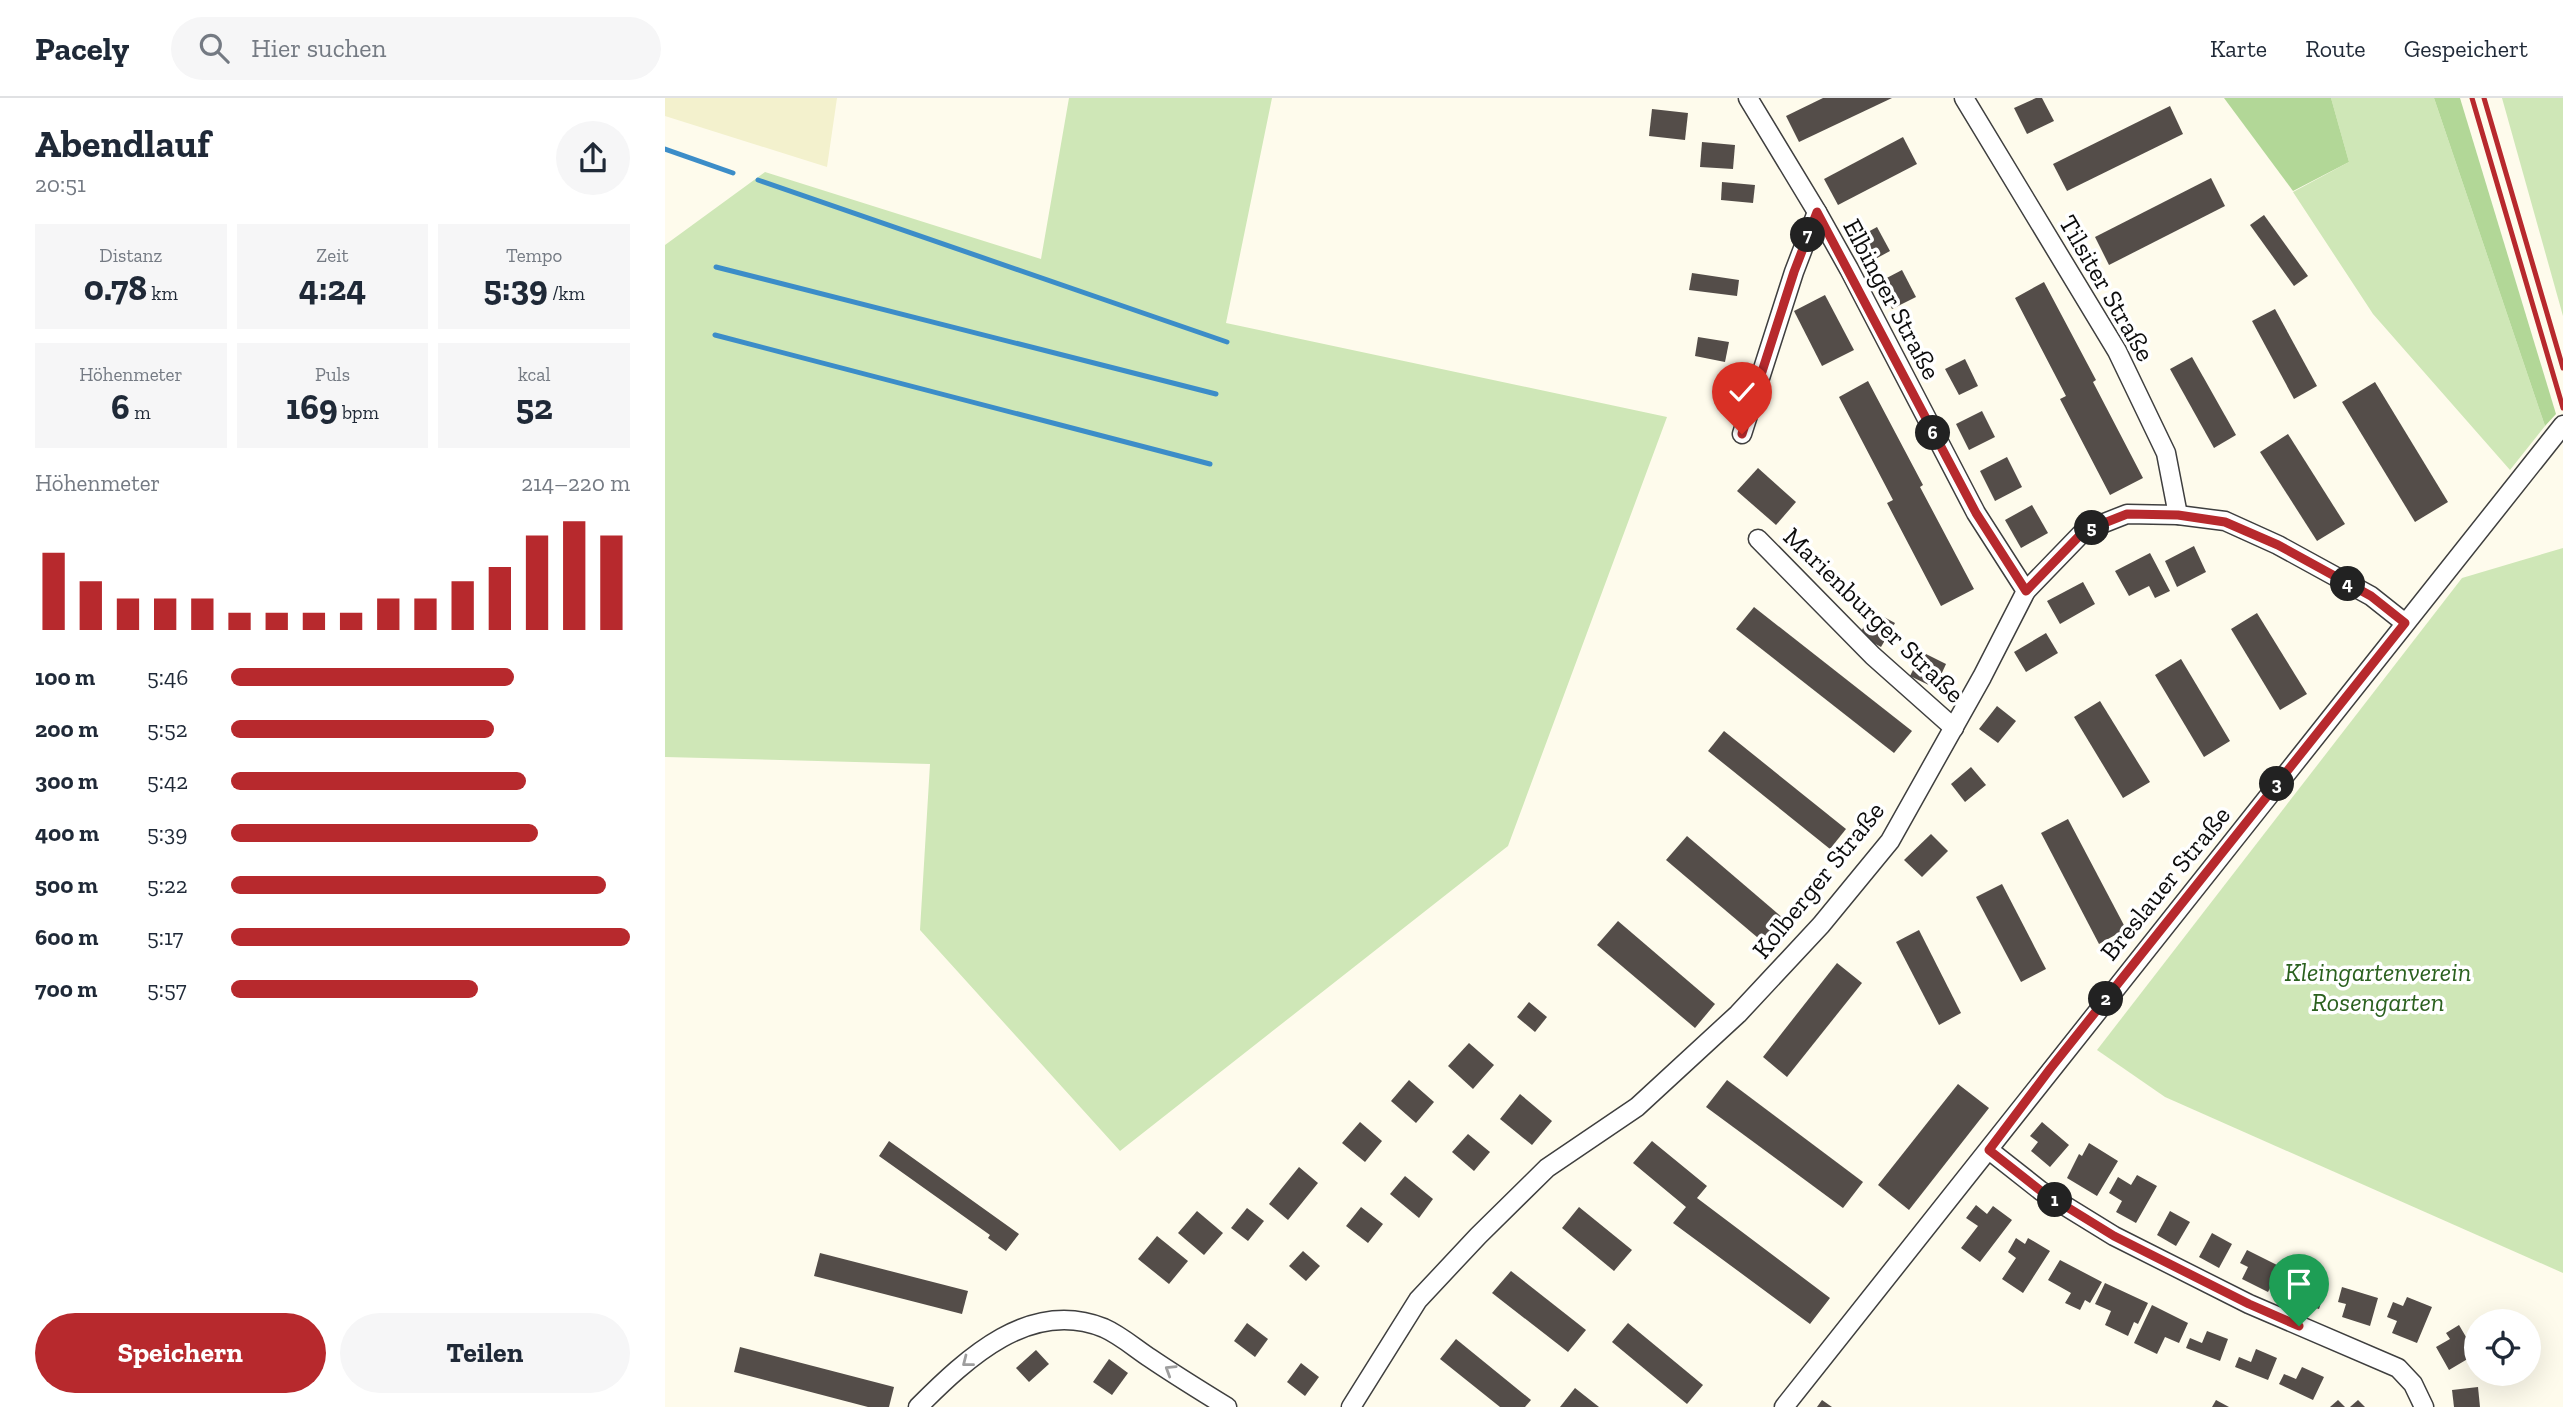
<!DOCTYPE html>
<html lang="de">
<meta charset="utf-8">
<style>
body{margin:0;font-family:"Zilla Slab",serif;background:#f6f6f7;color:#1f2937;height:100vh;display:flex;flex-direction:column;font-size:26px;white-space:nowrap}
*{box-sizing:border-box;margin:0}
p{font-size:23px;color:#747a83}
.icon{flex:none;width:38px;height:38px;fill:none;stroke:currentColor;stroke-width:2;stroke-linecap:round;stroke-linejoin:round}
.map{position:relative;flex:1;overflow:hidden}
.drawer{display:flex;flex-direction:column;background:#fff;width:665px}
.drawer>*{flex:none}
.buttons{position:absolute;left:1799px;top:1211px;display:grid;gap:14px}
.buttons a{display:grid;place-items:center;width:77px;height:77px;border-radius:50%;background:#fff;box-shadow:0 7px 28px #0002;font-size:35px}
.pin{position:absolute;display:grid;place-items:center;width:60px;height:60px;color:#fff;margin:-72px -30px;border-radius:50% 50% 50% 0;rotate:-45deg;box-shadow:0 0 7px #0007}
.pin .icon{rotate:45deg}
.km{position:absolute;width:35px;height:35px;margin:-18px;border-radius:50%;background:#222;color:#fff;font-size:19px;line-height:35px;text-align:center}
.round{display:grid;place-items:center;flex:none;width:74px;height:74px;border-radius:37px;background:#f6f6f7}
.overview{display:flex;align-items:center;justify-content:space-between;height:119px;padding:0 35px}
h1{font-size:38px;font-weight:700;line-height:52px}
.figures{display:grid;grid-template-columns:repeat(3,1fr);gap:10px;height:119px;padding:7px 35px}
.figures div{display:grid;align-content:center;border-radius:0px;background:#f6f6f7;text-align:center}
.figures b{font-size:35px;font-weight:700}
.figures small{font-size:19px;font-weight:400}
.figures p{font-size:19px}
.chart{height:196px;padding:14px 35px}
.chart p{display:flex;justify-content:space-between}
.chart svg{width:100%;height:126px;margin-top:7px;stroke:#b7292d;stroke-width:6}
.primary-button{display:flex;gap:14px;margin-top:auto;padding:14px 35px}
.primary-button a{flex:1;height:80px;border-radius:42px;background:#b7292d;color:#fff;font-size:28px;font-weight:700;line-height:80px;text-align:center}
.primary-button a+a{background:#f6f6f7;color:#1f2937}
ul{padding:0 35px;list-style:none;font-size:23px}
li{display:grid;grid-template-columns:112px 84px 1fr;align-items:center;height:52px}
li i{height:18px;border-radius:9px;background:#b7292d}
header{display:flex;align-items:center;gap:42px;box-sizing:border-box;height:98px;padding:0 35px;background:#fff;border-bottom:2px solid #e0e1e3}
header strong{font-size:33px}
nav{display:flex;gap:38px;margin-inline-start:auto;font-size:24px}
.search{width:490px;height:63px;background:#f6f6f7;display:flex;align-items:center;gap:18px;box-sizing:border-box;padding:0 24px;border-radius:38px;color:#747a83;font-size:26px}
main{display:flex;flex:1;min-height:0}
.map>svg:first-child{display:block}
.farmland{fill:#f3f1cd}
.green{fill:#cfe7b7}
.forest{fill:#b2d797}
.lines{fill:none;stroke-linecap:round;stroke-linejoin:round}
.stream{stroke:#3c8dc8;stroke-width:5}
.building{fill:#544d49}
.street-casing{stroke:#3f3f3f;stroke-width:21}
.street{stroke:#fff;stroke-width:18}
.rail{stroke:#b7292d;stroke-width:5}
.oneway{stroke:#9e9e9e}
.route-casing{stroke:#fff;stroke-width:14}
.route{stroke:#b7292d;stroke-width:9}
.labels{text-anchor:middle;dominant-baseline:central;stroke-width:7;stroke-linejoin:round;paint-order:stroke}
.street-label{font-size:26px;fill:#0c0c0c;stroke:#fff}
.park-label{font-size:26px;font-style:italic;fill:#2b611f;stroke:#fff}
</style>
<header>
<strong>Pacely</strong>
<div class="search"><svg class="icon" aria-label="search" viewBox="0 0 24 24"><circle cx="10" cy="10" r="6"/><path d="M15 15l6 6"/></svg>Hier suchen</div>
<nav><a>Karte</a><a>Route</a><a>Gespeichert</a></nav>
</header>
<main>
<section class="drawer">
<div class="overview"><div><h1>Abendlauf</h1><p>20:51</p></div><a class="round"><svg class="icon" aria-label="share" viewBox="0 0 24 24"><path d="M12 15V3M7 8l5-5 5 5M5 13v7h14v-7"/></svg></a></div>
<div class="figures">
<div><p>Distanz</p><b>0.78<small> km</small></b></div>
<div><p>Zeit</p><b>4:24</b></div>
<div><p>Tempo</p><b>5:39<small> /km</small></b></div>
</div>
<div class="figures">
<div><p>Höhenmeter</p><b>6<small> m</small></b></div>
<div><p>Puls</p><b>169<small> bpm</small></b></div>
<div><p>kcal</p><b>52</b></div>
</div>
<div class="chart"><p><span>Höhenmeter</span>214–220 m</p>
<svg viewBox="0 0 160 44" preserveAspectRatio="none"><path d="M5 44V17M15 44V27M25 44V33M35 44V33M45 44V33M55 44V38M65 44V38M75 44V38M85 44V38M95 44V33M105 44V33M115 44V27M125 44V22M135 44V11M145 44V6M155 44V11"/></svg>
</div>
<ul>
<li><b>100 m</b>5:46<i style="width:71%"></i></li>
<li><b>200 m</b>5:52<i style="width:66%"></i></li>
<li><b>300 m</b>5:42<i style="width:74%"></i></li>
<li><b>400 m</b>5:39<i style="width:77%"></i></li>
<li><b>500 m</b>5:22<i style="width:94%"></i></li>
<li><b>600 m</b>5:17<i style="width:100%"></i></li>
<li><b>700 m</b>5:57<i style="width:62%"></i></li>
</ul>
<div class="primary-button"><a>Speichern</a><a>Teilen</a></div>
</section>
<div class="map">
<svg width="1898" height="1309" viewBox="0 0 1898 1309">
<rect width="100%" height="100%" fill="#fefbec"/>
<!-- farmland -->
<polygon class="farmland" points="0,0 172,0 162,69 0,18"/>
<!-- green -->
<g class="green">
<polygon points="404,0 607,0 561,225 1002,319 843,748 455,1053 255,832 265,666 0,659 0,147 100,74 376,161"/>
<polygon points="1666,0 1769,0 1880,328 1845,372 1708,216 1628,94 1684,64"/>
<polygon points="1837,0 1898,0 1898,218"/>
<polygon points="1898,450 1898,1175 1500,999 1432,952 1797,480"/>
</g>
<!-- forest -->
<g class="forest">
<polygon points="1559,0 1666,0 1684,64 1628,93"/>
<polygon points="1769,0 1795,0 1891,316 1880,328"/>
</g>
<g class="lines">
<!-- stream -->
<g class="stream">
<polyline points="0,51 68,75"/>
<polyline points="93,82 562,244"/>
<polyline points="51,169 551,296"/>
<polyline points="50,237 545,366"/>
</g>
</g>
<!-- building -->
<g class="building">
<polygon points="1158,0 1227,0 1134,44 1121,18"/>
<polygon points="1371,0 1377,0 1389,23 1362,36 1349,10"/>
<polygon points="1505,8 1518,36 1402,93 1388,66"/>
<polygon points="987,11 1023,15 1020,42 984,38"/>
<polygon points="1238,39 1252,66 1173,107 1159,81"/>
<polygon points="1037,44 1070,47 1068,71 1035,69"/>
<polygon points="1546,80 1560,108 1444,167 1430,139"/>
<polygon points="1057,84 1090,87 1088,105 1056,102"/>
<polygon points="1599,117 1643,178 1629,188 1585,127"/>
<polygon points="1212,129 1225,153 1203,165 1190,141"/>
<polygon points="1237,172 1251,199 1227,211 1214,184"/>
<polygon points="1027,175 1074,182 1072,198 1024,192"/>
<polygon points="1379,184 1431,282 1428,284 1478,380 1445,397 1395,301 1401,298 1350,200"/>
<polygon points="1160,197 1189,252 1157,268 1129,213"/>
<polygon points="1610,211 1652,288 1629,301 1587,223"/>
<polygon points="1033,239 1064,244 1060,264 1030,258"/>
<polygon points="1527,259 1571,337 1549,350 1505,271"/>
<polygon points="1300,261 1313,288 1294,297 1280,271"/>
<polygon points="1203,283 1258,387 1255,389 1309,491 1276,508 1222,405 1228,402 1174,299"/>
<polygon points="1710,284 1783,404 1750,424 1677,304"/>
<polygon points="1317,313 1330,339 1304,352 1291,326"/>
<polygon points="1623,336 1680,426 1652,443 1595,354"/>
<polygon points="1342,359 1357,389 1330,403 1315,373"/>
<polygon points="1093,370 1131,404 1111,427 1072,393"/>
<polygon points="1367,407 1383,435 1356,450 1340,422"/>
<polygon points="1529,448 1541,474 1512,489 1500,463"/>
<polygon points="1485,455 1505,493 1490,500 1484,488 1464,498 1450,473"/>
<polygon points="1418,484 1430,506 1395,526 1382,503"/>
<polygon points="1089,509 1247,633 1229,655 1071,531"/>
<polygon points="1208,513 1230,525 1216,549 1194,537"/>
<polygon points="1592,515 1642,596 1615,612 1566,531"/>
<polygon points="1381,535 1393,555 1361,574 1349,554"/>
<polygon points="1257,554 1281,566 1270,590 1245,578"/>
<polygon points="1516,561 1565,643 1539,659 1490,577"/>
<polygon points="1435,603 1485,684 1458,700 1409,619"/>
<polygon points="1332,608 1351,623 1333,645 1314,631"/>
<polygon points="1059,633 1181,731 1165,751 1043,653"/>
<polygon points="1306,669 1321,687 1300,704 1286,686"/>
<polygon points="1403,721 1461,831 1434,846 1376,735"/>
<polygon points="1266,736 1283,753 1257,779 1239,762"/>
<polygon points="1022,738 1119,821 1099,845 1001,762"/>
<polygon points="1337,786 1381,871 1356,884 1311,799"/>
<polygon points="953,823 1050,906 1030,930 932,847"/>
<polygon points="1254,832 1296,915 1274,927 1231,844"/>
<polygon points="1172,865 1197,885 1122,979 1098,959"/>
<polygon points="864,904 882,919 870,934 852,919"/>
<polygon points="804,945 829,967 808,991 783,968"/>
<polygon points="744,982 769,1004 751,1025 726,1003"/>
<polygon points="1062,982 1198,1084 1178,1110 1041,1009"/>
<polygon points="1293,986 1324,1010 1244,1112 1213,1087"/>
<polygon points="855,996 887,1023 867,1047 835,1021"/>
<polygon points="695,1024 717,1043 700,1064 677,1045"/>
<polygon points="1377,1024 1404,1047 1385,1069 1366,1053 1373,1044 1365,1038"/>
<polygon points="803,1036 825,1054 809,1073 787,1054"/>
<polygon points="224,1043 354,1136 341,1153 323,1140 325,1137 214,1058"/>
<polygon points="987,1043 1042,1088 1032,1100 1165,1200 1145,1226 1008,1125 1021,1109 968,1065"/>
<polygon points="1424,1045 1453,1063 1432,1098 1402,1080 1414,1056 1417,1058"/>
<polygon points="634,1069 653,1085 623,1122 604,1106"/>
<polygon points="1472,1077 1492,1088 1471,1125 1451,1114 1457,1103 1444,1095 1453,1079 1466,1087"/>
<polygon points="740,1078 768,1101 754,1120 725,1096"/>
<polygon points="1311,1107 1322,1116 1328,1108 1347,1122 1315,1164 1296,1150 1313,1128 1301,1120"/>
<polygon points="696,1109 718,1126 703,1145 681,1128"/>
<polygon points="914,1109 967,1152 949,1173 897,1130"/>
<polygon points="582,1110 599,1123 583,1143 566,1130"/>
<polygon points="532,1113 558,1135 539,1157 513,1135"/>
<polygon points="1505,1113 1525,1124 1511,1148 1492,1137"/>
<polygon points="1547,1135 1567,1146 1554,1170 1534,1159"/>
<polygon points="492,1138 523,1163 504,1186 473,1161"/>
<polygon points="1351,1140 1360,1146 1363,1140 1385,1153 1358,1195 1337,1181 1351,1160 1343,1154"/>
<polygon points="1582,1152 1616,1169 1603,1194 1577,1181 1583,1169 1575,1165"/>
<polygon points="638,1153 655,1168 641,1183 624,1168"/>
<polygon points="155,1155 303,1193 297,1216 149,1178"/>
<polygon points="1395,1162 1437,1184 1425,1205 1420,1202 1415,1212 1400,1205 1406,1195 1383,1182"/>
<polygon points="1627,1172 1663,1184 1654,1211 1626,1202 1630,1190 1622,1187"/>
<polygon points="846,1173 921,1232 903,1254 827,1195"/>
<polygon points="1440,1185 1483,1205 1473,1226 1469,1224 1463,1238 1440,1227 1446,1213 1430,1206"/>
<polygon points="1677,1189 1713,1200 1705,1228 1677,1219 1681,1206 1673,1204"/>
<polygon points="1742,1199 1767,1209 1752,1245 1727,1235 1732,1223 1722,1219 1728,1204 1738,1208"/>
<polygon points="1487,1207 1523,1225 1514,1245 1500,1239 1492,1256 1469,1245"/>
<polygon points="582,1225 603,1241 590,1259 569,1243"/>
<polygon points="963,1225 1038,1287 1022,1306 947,1244"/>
<polygon points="1794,1227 1811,1256 1784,1272 1771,1249 1785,1241 1781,1235"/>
<polygon points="1542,1233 1563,1241 1555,1263 1521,1250 1525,1240 1537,1245"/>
<polygon points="791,1241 866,1302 860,1309 835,1309 775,1261"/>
<polygon points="75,1249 229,1289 224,1309 203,1309 69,1274"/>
<polygon points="1591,1251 1612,1260 1603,1282 1570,1269 1574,1259 1586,1264"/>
<polygon points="371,1252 384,1266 364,1284 351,1270"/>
<polygon points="444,1261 463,1275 447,1297 428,1284"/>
<polygon points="636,1265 654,1279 640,1298 622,1284"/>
<polygon points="1637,1269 1659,1279 1648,1302 1614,1286 1619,1276 1631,1281"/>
<polygon points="1813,1289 1815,1309 1789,1309 1787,1292"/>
<polygon points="910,1290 934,1309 895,1309"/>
<polygon points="1157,1302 1167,1309 1152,1309"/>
<polygon points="1551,1302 1564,1309 1547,1309"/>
<polygon points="1673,1302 1680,1309 1665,1309"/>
<polygon points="1693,1302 1700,1309 1685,1309"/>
</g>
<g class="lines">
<defs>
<g id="street">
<polyline points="1083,0 1152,114 1184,171 1311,415 1361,493"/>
<polyline points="1299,0 1452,253 1501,355 1513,417"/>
<polyline points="1077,336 1129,174 1152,114"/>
<polyline points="1093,441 1208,558 1289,630"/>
<polyline points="1324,1052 1376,1093 1449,1138 1584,1206 1733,1270 1748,1286 1759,1309"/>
<path d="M253 1309C302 1260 365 1200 439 1230 455 1237 470 1250 485 1260 510 1277 536 1293 562 1309"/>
<polyline points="686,1309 753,1202 813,1138 882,1070 972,1009 1073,916 1156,827 1225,743 1317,579 1361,493 1419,433 1462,416 1513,417 1560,423 1613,447 1706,498 1740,525"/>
<polyline points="1119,1309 1898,327"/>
</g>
</defs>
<!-- street casing -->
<use href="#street" class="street-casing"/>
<!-- street -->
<use href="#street" class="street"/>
<!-- rail -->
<g class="rail">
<polyline points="1807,0 1898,310"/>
<polyline points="1819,0 1898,270"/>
</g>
</g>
<!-- one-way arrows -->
<defs><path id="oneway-chevron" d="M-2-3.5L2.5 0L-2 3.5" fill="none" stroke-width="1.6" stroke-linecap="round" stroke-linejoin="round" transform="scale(1.75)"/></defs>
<g class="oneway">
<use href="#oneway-chevron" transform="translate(302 1264) rotate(142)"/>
<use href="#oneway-chevron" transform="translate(505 1272) rotate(-148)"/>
</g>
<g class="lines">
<defs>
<polyline id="route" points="1077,336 1129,174 1152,114 1311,415 1361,493 1419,433 1462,416 1513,417 1560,424 1613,447 1706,498 1740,525 1385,971 1324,1052 1376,1093 1449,1138 1584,1206 1634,1228"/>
</defs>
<!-- route casing -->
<use href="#route" class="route-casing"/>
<!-- route -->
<use href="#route" class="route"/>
</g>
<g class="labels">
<!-- street labels -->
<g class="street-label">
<text transform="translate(1442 190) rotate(60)">Tilsiter Straße</text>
<text transform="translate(1227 201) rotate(62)">Elbinger Straße</text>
<text transform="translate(1209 517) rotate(44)">Marienburger Straße</text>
<text transform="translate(1153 782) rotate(-51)">Kolberger Straße</text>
<text transform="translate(1500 785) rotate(-51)">Breslauer Straße</text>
</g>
<!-- park labels -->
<g class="park-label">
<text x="1713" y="874">Kleingartenverein<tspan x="1713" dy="30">Rosengarten</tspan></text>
</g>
</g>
</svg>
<div class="buttons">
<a><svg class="icon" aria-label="locate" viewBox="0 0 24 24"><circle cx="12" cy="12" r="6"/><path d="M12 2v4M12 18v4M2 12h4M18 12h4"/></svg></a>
</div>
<div class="pin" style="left:1634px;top:1228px;background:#1e9e55"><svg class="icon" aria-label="arrive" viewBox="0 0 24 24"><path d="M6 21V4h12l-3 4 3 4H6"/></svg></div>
<div class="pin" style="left:1077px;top:336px;background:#d93025"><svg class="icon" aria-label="check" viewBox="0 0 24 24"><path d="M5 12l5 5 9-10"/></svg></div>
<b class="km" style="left:1390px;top:1102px">1</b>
<b class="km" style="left:1441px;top:901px">2</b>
<b class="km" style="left:1612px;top:686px">3</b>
<b class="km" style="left:1683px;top:486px">4</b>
<b class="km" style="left:1427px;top:430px">5</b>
<b class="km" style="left:1268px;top:335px">6</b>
<b class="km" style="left:1143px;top:137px">7</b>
</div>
</main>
